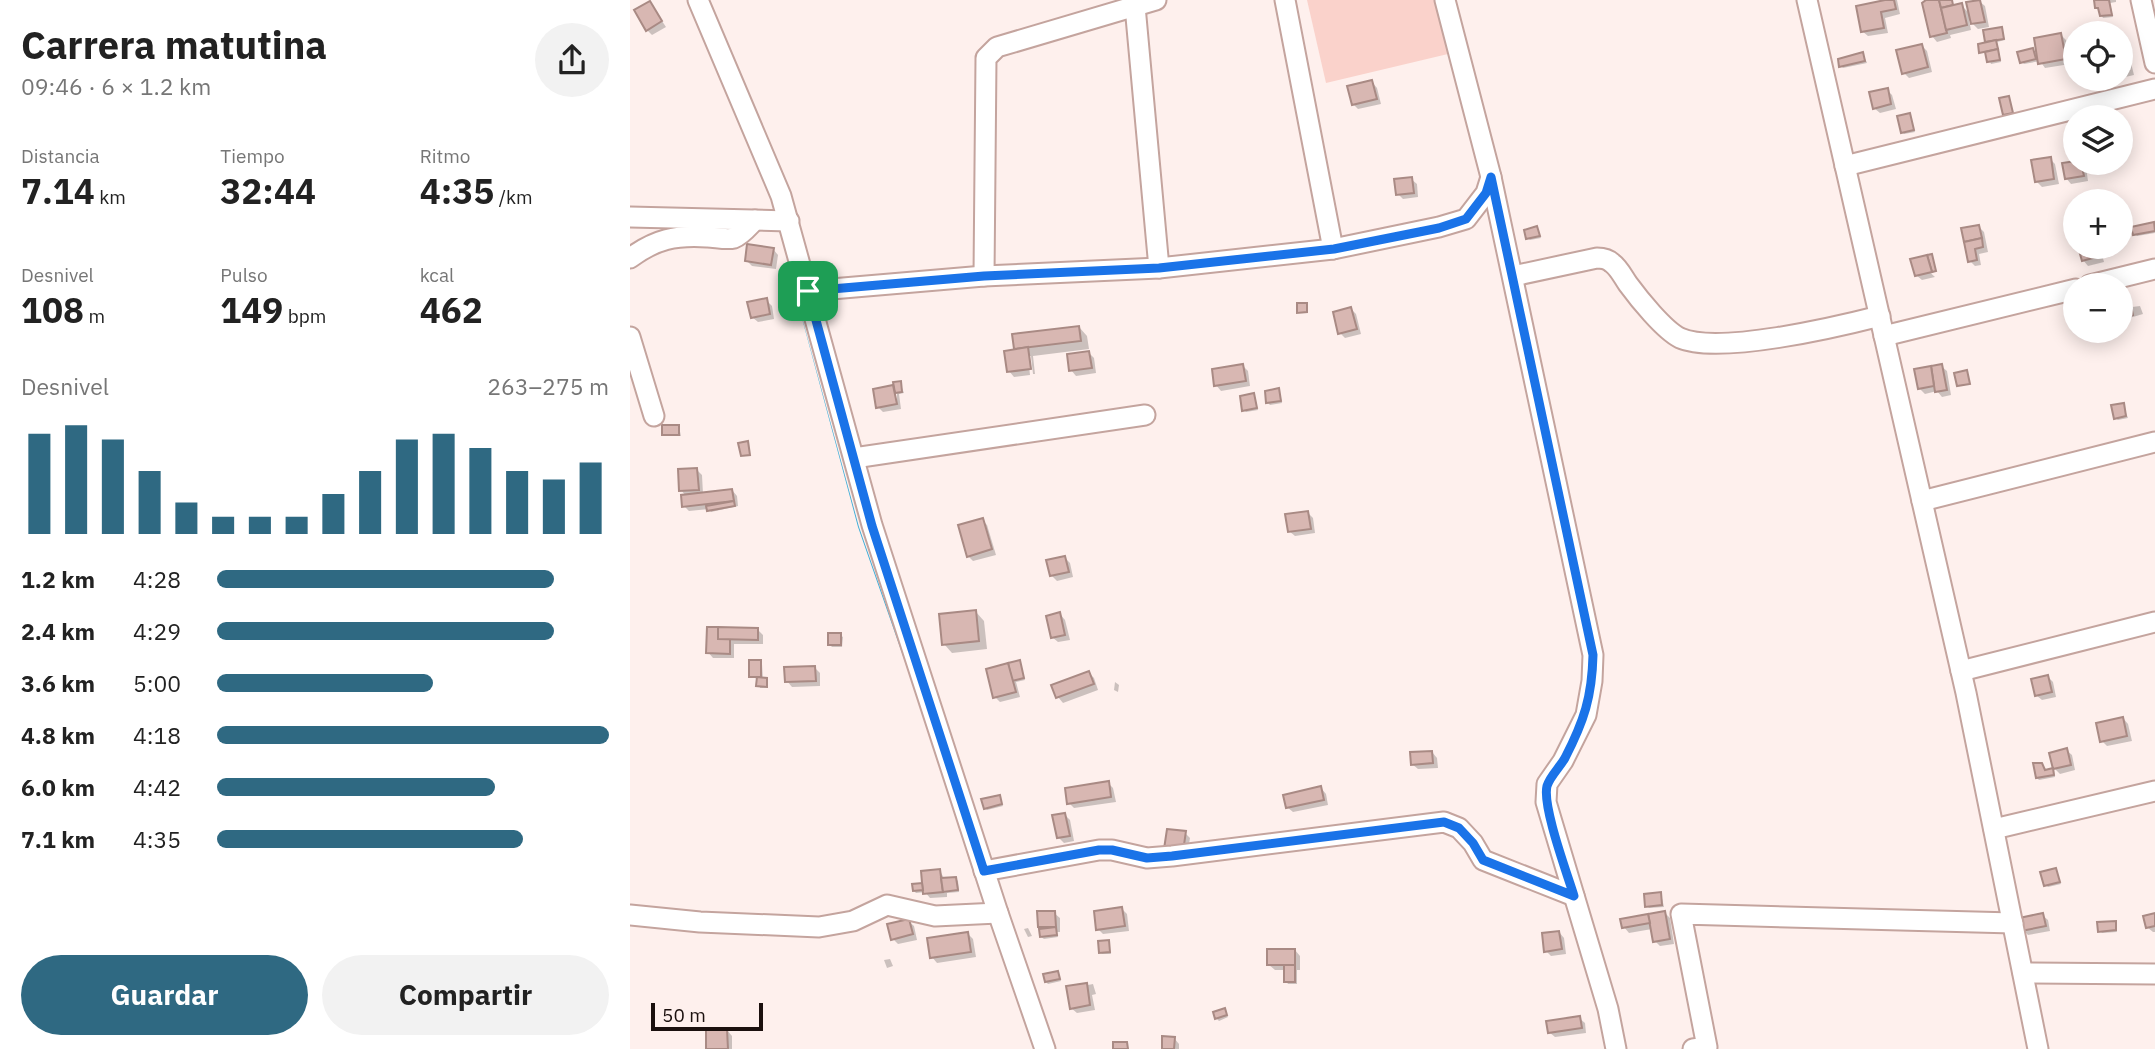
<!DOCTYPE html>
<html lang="es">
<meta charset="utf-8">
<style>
body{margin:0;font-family:"IBM Plex Sans",sans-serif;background:#f2f2f2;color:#222;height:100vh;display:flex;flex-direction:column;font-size:26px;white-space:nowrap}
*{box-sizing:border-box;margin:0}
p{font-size:23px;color:#767676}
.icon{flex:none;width:38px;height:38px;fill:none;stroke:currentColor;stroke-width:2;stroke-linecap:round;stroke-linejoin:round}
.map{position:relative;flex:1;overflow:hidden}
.drawer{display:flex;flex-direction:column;background:#fff;width:630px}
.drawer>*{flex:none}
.buttons{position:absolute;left:1433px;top:21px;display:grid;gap:14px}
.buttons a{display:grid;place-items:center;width:70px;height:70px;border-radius:50%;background:#fff;box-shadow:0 4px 18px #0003;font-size:35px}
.scale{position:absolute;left:21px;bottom:18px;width:112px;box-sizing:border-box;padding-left:7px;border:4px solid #1b100e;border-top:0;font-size:19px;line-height:24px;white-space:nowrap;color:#1b100e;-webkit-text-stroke:5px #fef0ed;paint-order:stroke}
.pin{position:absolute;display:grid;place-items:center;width:60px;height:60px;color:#fff;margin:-30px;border-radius:14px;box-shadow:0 4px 10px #0006}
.round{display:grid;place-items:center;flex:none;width:74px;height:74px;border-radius:37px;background:#f2f2f2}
.headline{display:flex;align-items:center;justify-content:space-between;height:119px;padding:0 21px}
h1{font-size:38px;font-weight:800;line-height:52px}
.metrics{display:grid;grid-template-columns:repeat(3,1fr);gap:10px;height:119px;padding:7px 21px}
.metrics div{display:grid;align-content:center}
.metrics b{font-size:35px;font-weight:800}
.metrics small{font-size:19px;font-weight:400}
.metrics p{font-size:19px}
.chart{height:196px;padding:14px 21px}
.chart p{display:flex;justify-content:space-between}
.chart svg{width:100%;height:126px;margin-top:7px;stroke:#2f6982;stroke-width:6}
.button{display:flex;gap:14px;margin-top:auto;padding:14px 21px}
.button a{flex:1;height:80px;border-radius:42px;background:#2f6982;color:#fff;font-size:28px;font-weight:800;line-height:80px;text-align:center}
.button a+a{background:#f2f2f2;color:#222}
ul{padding:0 21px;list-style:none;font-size:23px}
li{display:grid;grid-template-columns:112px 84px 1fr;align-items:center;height:52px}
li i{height:18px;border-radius:9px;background:#2f6982}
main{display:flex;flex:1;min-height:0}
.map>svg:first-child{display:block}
.green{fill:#fad2cb}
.water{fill:#3dadd8}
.shadow{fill:#0003}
.building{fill:#d8b7b2;stroke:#a98a84;stroke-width:2}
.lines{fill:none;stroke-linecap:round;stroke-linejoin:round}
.minor-casing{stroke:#c4a49e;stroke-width:23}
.minor{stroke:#fff;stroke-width:19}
.route-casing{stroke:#fff;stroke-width:14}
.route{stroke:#1a73e8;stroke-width:9}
</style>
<main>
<section class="drawer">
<div class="headline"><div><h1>Carrera matutina</h1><p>09:46 · 6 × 1.2 km</p></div><a class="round"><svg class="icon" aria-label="share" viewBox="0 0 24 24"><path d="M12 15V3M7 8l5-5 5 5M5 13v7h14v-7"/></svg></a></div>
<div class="metrics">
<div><p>Distancia</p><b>7.14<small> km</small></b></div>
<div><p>Tiempo</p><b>32:44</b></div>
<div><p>Ritmo</p><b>4:35<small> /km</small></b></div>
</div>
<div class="metrics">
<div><p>Desnivel</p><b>108<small> m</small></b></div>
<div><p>Pulso</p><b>149<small> bpm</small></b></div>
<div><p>kcal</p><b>462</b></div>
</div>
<div class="chart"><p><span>Desnivel</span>263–275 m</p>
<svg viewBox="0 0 160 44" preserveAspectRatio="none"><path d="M5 44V9M15 44V6M25 44V11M35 44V22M45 44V33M55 44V38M65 44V38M75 44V38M85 44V30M95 44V22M105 44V11M115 44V9M125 44V14M135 44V22M145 44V25M155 44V19"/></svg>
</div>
<ul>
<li><b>1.2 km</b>4:28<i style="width:86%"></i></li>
<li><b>2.4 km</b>4:29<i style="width:86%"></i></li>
<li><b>3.6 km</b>5:00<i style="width:55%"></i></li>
<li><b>4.8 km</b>4:18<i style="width:100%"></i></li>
<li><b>6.0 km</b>4:42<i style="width:71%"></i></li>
<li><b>7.1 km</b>4:35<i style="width:78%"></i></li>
</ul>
<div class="button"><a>Guardar</a><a>Compartir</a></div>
</section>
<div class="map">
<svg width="1525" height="1049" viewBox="0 0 1525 1049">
<rect width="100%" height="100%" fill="#fef0ed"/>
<!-- green -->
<polygon class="green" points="677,0 805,0 818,54 696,83"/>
<!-- water -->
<polygon class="water" points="155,255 229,527 289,699 354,906 288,699 228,527"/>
<!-- shadow -->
<g class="shadow">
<polygon points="1257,0 1267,0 1270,14 1255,18 1258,33 1238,36 1232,31"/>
<polygon points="1303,0 1322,0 1324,6 1331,5 1340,14 1349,1 1355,6 1359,27 1348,29 1339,20 1341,30 1320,35 1321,38 1307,42 1302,36"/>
<polygon points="1463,0 1486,0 1486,2 1480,3 1483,17 1473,18"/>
<polygon points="20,3 36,27 22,35 17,30"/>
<polygon points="1371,29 1375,40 1367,42 1371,62 1361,64 1357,53 1351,52 1357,43 1355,32"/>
<polygon points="1480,29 1484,33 1465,33"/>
<polygon points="1431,35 1436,40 1440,64 1415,68 1410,61 1394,64 1392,62 1403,50 1409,56"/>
<polygon points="1291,45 1297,51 1302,72 1279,78 1274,73"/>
<polygon points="1233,54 1237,63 1213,68 1211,66"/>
<polygon points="1491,54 1495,54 1500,59 1504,75 1491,78"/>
<polygon points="742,82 747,88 751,104 728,109 723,104"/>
<polygon points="1257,90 1262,95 1266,109 1250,113 1244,108"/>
<polygon points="1279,115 1285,132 1274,134 1272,132"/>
<polygon points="1420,159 1425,164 1429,184 1412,187 1406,181"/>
<polygon points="1446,163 1451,163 1456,167 1458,181 1441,184 1436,178"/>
<polygon points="781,179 787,184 788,197 773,199 768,194"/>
<polygon points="1523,224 1525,233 1507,236 1505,234"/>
<polygon points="1348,226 1354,232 1358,252 1349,254 1351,265 1345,266 1340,261"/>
<polygon points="907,228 911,238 900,240 898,238"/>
<polygon points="1449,247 1470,247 1474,262 1458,266 1453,260"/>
<polygon points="143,249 148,255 146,269 122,266 117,261"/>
<polygon points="1301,256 1307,272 1297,264 1294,267 1305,277 1292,280 1286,275"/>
<polygon points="1498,299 1502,307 1510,306 1513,314 1496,319 1494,317 1491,300"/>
<polygon points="136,300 142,306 144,319 128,322 122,317"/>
<polygon points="721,309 726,314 731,334 715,338 710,333"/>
<polygon points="449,327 457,336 459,349 403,356 405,374 403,374 401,356 398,356 400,375 384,377 379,371 388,351 386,348"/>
<polygon points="459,353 464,358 466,373 446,376 441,370"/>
<polygon points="613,366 618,371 620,386 591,391 586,385"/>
<polygon points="1311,366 1317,371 1321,395 1312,397 1307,391 1295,394 1289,388 1286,370"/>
<polygon points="270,383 274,393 269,394 271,409 253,412 248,407 267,401 267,392"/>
<polygon points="649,390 652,403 640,405 638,403"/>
<polygon points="624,395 628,410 616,412 614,410"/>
<polygon points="1493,405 1498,418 1488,420 1485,418"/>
<polygon points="49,427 51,436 36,436 34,434"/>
<polygon points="67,470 72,475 73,494 102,490 107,496 108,506 81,512 79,509 59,511 54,506 56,496 51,490"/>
<polygon points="678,513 683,518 685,533 665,536 659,531"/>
<polygon points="352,520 357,525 366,555 343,561 338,556"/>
<polygon points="435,558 440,563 443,577 427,581 422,576"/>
<polygon points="346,612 354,621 357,649 322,653 314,644"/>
<polygon points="430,614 435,620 440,640 428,642 422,637"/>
<polygon points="78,628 127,629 133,635 133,644 104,644 104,658 83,658 78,652"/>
<polygon points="210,635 213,637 212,647 202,647 200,645"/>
<polygon points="130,661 132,664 133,679 138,682 138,688 130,688 128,679 121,677"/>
<polygon points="389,662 395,680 386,682 390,697 370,702 365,697"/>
<polygon points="185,668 190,673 190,686 162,687 157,681"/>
<polygon points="459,673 464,678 468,690 433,703 428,697"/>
<polygon points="1418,677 1423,682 1426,697 1412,700 1406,695"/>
<polygon points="485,682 489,685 488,692 484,690"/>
<polygon points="1493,718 1498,724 1502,741 1477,746 1472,741"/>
<polygon points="1436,750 1442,755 1445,770 1430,774 1425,769 1421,754"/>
<polygon points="802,752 807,758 808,768 788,769 782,764"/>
<polygon points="1412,765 1415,772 1424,770 1425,777 1409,780 1407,778"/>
<polygon points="478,783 483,788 486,802 444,808 439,803"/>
<polygon points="691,788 696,794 698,805 663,812 657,807"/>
<polygon points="369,797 373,806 357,810 355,808"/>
<polygon points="435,815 440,820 444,841 434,843 428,837"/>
<polygon points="555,833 560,838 557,856 541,854"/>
<polygon points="1425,870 1431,884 1418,887 1416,885"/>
<polygon points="310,871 315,880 325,878 328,881 329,892 317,893 317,897 300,898 295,892 286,893 284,891 294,887"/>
<polygon points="1031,894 1034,907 1019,908 1017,906"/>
<polygon points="492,909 497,914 499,931 473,934 468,929"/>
<polygon points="424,913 430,918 430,932 427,932 428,937 414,939 411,937 414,930 410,927"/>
<polygon points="1035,913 1040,918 1044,944 1030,946 1025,941 1022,929 999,933 994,927"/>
<polygon points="1412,915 1418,920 1420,931 1398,935 1393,930"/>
<polygon points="1525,915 1525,932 1523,932 1517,927"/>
<polygon points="278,921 284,926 287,940 268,944 263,939"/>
<polygon points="1485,923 1487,932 1472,933 1470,931"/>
<polygon points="398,928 402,936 398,937 394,929"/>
<polygon points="929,932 934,938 936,954 921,956 916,951"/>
<polygon points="337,933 343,939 346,957 307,963 302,957"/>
<polygon points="478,942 481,954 472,954 470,952"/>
<polygon points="665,950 670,956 670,970 667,970 667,984 658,984 656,981 656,970 645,970 639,965"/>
<polygon points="260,959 263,966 257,968 254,960"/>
<polygon points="428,973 431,981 418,984 416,982"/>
<polygon points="463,984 466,994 462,995 465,1010 447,1013 441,1008 456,985 458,987 458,985"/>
<polygon points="595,1010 598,1017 589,1021 586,1018"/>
<polygon points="949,1018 955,1023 956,1033 925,1037 919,1032"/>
<polygon points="97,1030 102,1036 102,1049 78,1049"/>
<polygon points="544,1038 549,1044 549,1049 533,1049"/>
</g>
<!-- building -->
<g class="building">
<polygon points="1255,0 1264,0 1266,9 1251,12 1254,28 1231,32 1226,6"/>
<polygon points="1296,0 1309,0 1317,33 1300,37 1292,3"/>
<polygon points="1309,0 1322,0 1323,5 1311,8"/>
<polygon points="1350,0 1355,22 1341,24 1336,2"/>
<polygon points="1464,0 1479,0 1482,15 1470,16 1468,8 1465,8"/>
<polygon points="20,1 32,21 16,31 4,10"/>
<polygon points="1332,3 1337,25 1316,30 1311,8"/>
<polygon points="1372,27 1374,39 1355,42 1353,30"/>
<polygon points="1431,33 1436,59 1408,64 1404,38"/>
<polygon points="1366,40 1368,49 1349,53 1348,44"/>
<polygon points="1292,44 1298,67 1272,74 1266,50"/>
<polygon points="1403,48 1406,59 1390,63 1387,52"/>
<polygon points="1368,49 1370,60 1357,62 1355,52"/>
<polygon points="1233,52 1235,61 1209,67 1208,59"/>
<polygon points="1496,52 1499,70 1491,72 1491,53"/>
<polygon points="742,80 747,99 722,105 717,86"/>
<polygon points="1258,88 1261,104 1243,109 1239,92"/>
<polygon points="1379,96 1383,113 1373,115 1369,98"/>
<polygon points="1280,113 1284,130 1271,133 1267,116"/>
<polygon points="1421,157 1424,179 1405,182 1401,160"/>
<polygon points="1446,161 1446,163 1451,163 1454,176 1435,179 1432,163"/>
<polygon points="782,177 784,193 766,195 764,179"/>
<polygon points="1524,222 1525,231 1503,235 1501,227"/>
<polygon points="1349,225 1352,238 1334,242 1331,228"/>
<polygon points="907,226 910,236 896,239 894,230"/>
<polygon points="1352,238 1353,247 1345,249 1347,260 1338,262 1334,242"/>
<polygon points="117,244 144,248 141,265 115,261"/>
<polygon points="1448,247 1467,247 1470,256 1452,261"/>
<polygon points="1302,254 1306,271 1302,272 1297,255"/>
<polygon points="1297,255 1302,272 1285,276 1280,259"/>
<polygon points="1499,297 1503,315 1492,318 1491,298"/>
<polygon points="137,298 140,314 121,318 117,302"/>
<polygon points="667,303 677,303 677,312 667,313"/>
<polygon points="721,307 727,329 708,334 703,312"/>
<polygon points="449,326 451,341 384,349 382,334"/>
<polygon points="398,347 401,369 377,372 374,351"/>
<polygon points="459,351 462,368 439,371 437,354"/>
<polygon points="613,364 616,381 584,386 582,369"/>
<polygon points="1312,364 1317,390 1305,392 1301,366"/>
<polygon points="1301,366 1304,386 1288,389 1284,369"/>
<polygon points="1337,370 1340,384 1327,386 1324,373"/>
<polygon points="271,381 272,392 265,393 263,382"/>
<polygon points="263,385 267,404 246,408 243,389"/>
<polygon points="649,388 651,401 636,403 635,391"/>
<polygon points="624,393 627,408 612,411 610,396"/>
<polygon points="1494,403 1496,416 1484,419 1481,405"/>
<rect x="32" y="425" width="17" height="10"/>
<polygon points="118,441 120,455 111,456 108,443"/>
<polygon points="67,468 69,490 49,491 48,469"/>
<polygon points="102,489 104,501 52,507 51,495"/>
<polygon points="104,501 105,506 77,511 76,506"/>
<polygon points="678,511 681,529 658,532 655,514"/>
<polygon points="353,518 362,549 337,557 328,525"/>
<polygon points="435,556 439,572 420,576 416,560"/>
<polygon points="346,610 349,641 312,645 309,614"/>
<polygon points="430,612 435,635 421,638 416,616"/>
<polygon points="77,627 88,627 88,639 100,639 100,654 76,653"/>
<polygon points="88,627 128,628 128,640 88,639"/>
<rect x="198" y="633" width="13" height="12"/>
<rect x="119" y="660" width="12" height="17"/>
<polygon points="390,660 394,678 382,681 378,663"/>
<polygon points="378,663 386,692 363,698 356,669"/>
<polygon points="185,666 186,681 155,682 154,667"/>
<polygon points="459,671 464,684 426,698 421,685"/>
<polygon points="1418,675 1422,692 1405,696 1401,679"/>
<polygon points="127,677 137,678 137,687 126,686"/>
<polygon points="1493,717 1497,736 1470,742 1466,723"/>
<polygon points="1437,748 1441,765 1423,769 1419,753"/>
<polygon points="802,751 803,763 781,765 780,752"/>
<polygon points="1403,763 1412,763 1415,770 1423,768 1424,775 1406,778"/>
<polygon points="479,781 481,797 437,804 435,788"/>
<polygon points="691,786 694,800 656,808 653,795"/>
<polygon points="370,795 372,804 354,809 351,799"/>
<polygon points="435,813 440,836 427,838 422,815"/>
<polygon points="537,829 556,831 553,852 534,849"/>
<polygon points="1426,868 1430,882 1414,886 1410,872"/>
<polygon points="310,869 313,892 293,894 291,871"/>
<polygon points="326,877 328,890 313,892 311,878"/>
<polygon points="292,883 293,890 283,891 282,884"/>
<polygon points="1031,892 1032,905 1015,907 1014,894"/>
<polygon points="492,907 495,926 466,930 464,911"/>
<polygon points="407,911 425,911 426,927 408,927"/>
<polygon points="1035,911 1040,939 1023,942 1018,914"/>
<polygon points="1413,913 1416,926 1391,931 1389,918"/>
<polygon points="1525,913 1525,926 1516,928 1513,916"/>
<polygon points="1018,914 1020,923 992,928 990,919"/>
<polygon points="279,919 283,934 261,940 257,924"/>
<polygon points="1486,921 1486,930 1468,932 1467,922"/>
<polygon points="426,927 427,935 410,937 409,929"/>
<polygon points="929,931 932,949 914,952 912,933"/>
<polygon points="338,932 341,952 300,958 297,938"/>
<polygon points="479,940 480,952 469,953 468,941"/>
<rect x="637" y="949" width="28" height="16"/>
<rect x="654" y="965" width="11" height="17"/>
<polygon points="428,971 430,979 415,982 413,974"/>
<polygon points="457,983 460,1005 440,1009 436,986"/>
<polygon points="595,1008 597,1015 585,1019 583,1012"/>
<polygon points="950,1016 952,1028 918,1033 916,1021"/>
<polygon points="76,1029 97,1029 98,1049 76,1049"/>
<polygon points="532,1036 545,1037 544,1049 532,1049"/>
<polygon points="483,1042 497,1042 498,1049 483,1049"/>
</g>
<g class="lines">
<defs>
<g id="minor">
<polyline points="68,0 151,196 242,525 368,913 415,1049"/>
<polyline points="655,0 703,249"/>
<polyline points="815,0 861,177 963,655 962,681 956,715 933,761 917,784 916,802 978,1009 986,1049"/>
<polyline points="1177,0 1336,693 1408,1049"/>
<polyline points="1511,0 1525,63"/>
<polyline points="505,6 529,268"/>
<polyline points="1215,166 1525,89"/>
<polyline points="0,217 159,221"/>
<path d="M0 258C26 239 45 235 77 237 85 237 96 240 104 238 112 235 119 226 125 220"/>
<polyline points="354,276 356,58 367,47 526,0"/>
<path d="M883 276 967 258C973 258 978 259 982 263 989 268 993 277 998 284 1009 299 1034 330 1050 338 1088 355 1207 327 1250 316"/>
<polyline points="1460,285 1525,269"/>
<polyline points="178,291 354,276 529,268 703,249 809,227 836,219 856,193 861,177"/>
<polyline points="1254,336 1446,289"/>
<polyline points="0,337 24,416"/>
<polyline points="224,458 515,415"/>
<polyline points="1292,501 1525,442"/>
<polyline points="1331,671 1525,622"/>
<polyline points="1364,829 1525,791"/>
<polyline points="354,871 469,850 482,850 517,858 542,856 814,822 829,828 843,843 853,860 944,896"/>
<polyline points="0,915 70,922 189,927 223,921 257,905 305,916 368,913"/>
<polyline points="1393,973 1525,974"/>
<polyline points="1063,1049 1077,1047 1051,914 1383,923"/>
</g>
</defs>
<!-- minor casing -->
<use href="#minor" class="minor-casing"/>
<!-- minor -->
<use href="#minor" class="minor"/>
</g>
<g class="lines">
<defs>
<path id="route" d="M861 177 963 655C962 697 954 721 935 758 930 767 920 776 917 786 912 806 937 873 944 896L853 860 843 843 829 828 814 822 542 856 517 858 482 850H469L354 871 242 526 178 291 354 276 529 268 704 249 809 228 836 219 856 193Z"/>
</defs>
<!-- route casing -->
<use href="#route" class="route-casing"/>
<!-- route -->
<use href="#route" class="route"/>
</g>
</svg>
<div class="buttons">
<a><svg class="icon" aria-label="locate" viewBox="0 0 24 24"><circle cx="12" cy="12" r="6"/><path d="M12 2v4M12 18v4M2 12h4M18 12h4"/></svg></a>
<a><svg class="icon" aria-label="layers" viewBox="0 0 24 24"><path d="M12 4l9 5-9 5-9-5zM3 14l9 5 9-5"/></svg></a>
<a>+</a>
<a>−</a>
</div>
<div class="scale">50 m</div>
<div class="pin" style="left:178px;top:291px;background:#1e9e55"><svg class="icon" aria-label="arrive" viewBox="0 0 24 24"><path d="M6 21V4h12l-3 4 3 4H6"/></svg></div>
</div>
</main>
